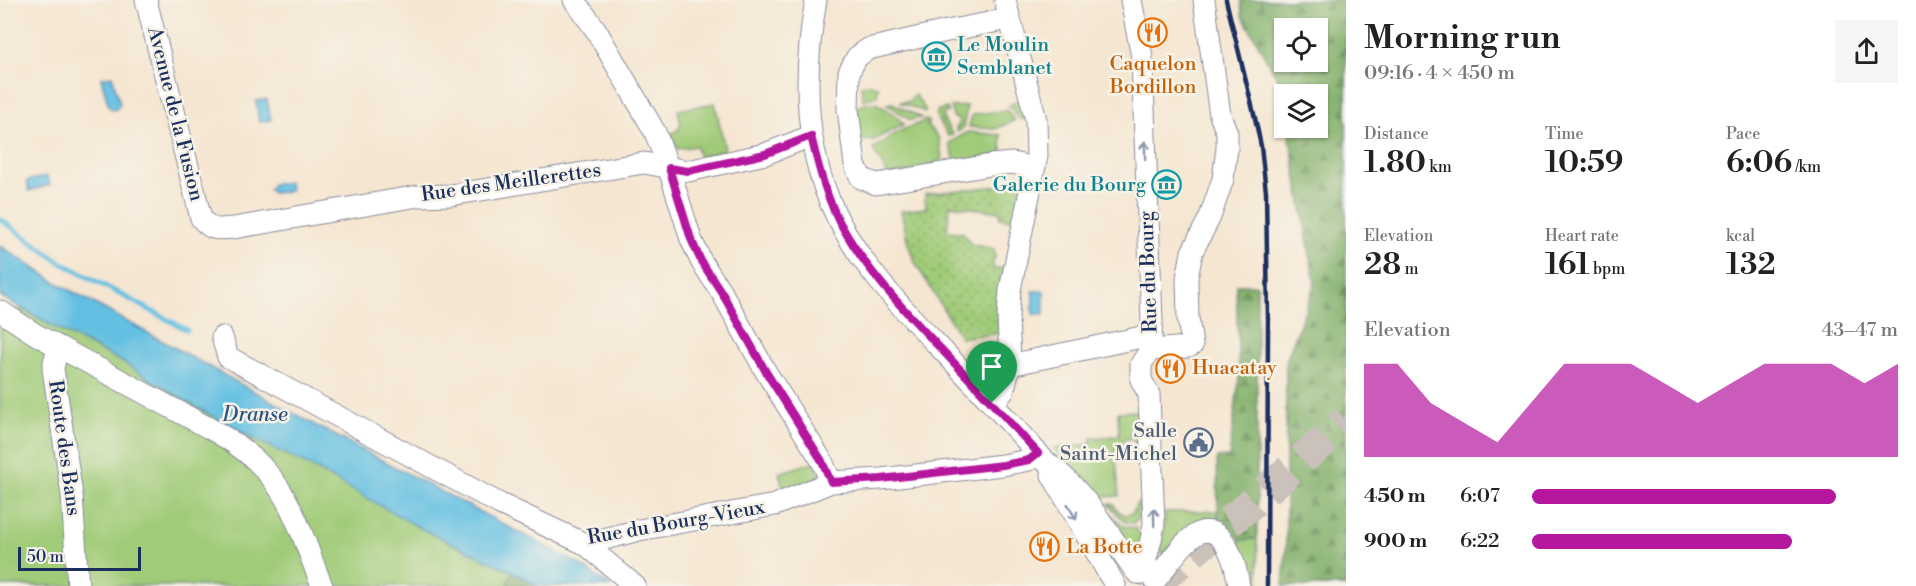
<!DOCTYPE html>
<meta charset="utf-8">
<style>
body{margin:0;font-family:"Libre Bodoni",serif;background:#f6f6f6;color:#222;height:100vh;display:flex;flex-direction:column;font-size:22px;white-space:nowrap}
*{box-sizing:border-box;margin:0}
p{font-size:20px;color:#767676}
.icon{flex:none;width:33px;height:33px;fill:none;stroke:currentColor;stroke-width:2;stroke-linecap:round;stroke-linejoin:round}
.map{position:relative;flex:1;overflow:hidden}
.side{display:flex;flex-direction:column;background:#fff;width:570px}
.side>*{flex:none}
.buttons{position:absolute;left:1274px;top:18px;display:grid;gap:12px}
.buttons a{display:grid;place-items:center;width:54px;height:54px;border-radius:0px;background:#fff;box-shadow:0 2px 4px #0004;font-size:30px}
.scale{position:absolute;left:18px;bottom:15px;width:123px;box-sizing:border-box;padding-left:6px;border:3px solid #1b2f5e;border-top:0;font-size:16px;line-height:21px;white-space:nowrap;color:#1b2f5e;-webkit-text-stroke:4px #f7f3e8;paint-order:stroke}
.pin{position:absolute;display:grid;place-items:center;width:51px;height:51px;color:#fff;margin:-62px -26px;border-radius:50% 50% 50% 0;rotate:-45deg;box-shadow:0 0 6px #0007}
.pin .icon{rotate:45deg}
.round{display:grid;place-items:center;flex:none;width:63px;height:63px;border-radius:0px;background:#f6f6f6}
.overview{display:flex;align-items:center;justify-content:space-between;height:102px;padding:0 18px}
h1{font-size:33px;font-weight:600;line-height:45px}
.metrics{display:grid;grid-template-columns:repeat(3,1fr);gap:9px;height:102px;padding:6px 18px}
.metrics div{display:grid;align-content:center}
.metrics b{font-size:30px;font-weight:600}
.metrics small{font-size:16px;font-weight:400}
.metrics p{font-size:16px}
.chart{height:168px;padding:12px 18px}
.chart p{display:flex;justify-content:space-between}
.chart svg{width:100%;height:108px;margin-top:6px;fill:#b5179e;opacity:.7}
ul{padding:0 18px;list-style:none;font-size:20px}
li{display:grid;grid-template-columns:96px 72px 1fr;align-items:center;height:45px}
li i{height:15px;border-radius:8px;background:#b5179e}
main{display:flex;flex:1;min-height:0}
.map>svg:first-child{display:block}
.green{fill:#a0cb78;stroke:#5e7d6b;stroke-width:1.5}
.forest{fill:url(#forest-firs);stroke:#4e6f63;stroke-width:1.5;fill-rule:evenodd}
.garden{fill:url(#garden-dots);stroke:#5e7d6b;stroke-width:1.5}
.water{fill:#64c0e2;stroke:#4078a0;stroke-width:1.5}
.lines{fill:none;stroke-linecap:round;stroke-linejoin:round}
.stream{stroke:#64c0e2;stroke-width:5}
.highway-tunnel{stroke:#c9c1ba;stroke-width:32;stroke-dasharray:32 16;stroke-linecap:butt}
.minor-casing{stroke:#888a98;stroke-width:23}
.minor{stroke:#fff;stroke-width:21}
.rail{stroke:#1b2f5e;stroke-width:4.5}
.oneway{stroke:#8d97ae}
.route-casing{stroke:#fff;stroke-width:12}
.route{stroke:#b5179e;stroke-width:8}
.labels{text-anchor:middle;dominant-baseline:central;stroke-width:5;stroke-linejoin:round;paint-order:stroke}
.culture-label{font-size:20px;fill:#0d838f;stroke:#f7f3e8;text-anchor:start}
.food-label{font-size:20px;fill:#c56008;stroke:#f7f3e8;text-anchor:start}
.street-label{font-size:20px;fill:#1b2f5e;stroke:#f7f3e8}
.service-label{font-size:20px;fill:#4e5e75;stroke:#f7f3e8;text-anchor:end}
.water-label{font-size:21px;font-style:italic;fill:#2d537f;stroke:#f7f3e8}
</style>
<main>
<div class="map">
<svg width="1346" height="586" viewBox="0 0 1346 586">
<defs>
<pattern id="forest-firs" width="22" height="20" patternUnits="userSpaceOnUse" patternTransform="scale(1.5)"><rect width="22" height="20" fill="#80af68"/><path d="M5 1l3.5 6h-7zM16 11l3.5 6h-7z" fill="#688f59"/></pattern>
<pattern id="garden-dots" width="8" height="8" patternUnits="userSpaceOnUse" patternTransform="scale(1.5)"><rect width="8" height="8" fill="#a0cb78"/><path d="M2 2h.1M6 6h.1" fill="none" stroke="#82a566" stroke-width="1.8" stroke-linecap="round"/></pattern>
</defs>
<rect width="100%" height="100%" fill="#f7f3e8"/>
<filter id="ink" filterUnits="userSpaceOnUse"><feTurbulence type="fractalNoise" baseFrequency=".0167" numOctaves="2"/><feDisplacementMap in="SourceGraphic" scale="12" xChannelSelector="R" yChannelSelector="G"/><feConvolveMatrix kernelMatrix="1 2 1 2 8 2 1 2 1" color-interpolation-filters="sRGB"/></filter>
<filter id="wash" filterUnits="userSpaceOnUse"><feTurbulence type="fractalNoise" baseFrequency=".008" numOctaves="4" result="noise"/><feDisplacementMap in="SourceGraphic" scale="24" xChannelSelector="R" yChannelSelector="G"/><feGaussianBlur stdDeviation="1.35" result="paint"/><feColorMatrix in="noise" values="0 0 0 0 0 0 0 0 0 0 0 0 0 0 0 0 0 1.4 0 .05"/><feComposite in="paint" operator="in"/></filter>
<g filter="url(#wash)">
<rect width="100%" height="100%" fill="#f5e6d1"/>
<!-- green -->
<g class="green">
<polygon points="867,84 878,86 877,96 863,100 861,86"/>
<polygon points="915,95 925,109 925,112 899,102 911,101 912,97"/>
<polygon points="1025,100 1028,118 1021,120 1009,106 1014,102"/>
<polygon points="874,102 891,112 904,124 874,140 857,140 853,108"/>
<polygon points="715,103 725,150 699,157 696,146 677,149 670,134 677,131 681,125 678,110"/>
<polygon points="892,103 922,118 910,120 887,104"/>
<polygon points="967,106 963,128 957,132 956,128 959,125 959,120 953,117 951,107"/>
<polygon points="947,108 948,112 943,114 943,119 953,135 948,136 936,116 938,110"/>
<polygon points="1006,110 1015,120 995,129 969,127 972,115"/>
<polygon points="927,120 929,122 927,125 939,138 942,160 913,171 888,175 873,149 898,132"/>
<polygon points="968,132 1001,135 1002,154 956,163 949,143"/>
<polygon points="57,304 569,586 0,586 0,314"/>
<polygon points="1139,411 1141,453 1138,453 1137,446 1132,439 1125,439 1120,445 1115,446 1119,496 1099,497 1054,448 1091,444 1091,438 1119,436 1118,412"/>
<polygon points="817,461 819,476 786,498 779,473"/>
<polygon points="1141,502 1139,517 1133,523 1125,522 1108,504 1114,504 1116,509 1125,515 1133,513 1137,503"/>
<polygon points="1103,507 1123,526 1135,528 1143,537 1140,550 1132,551"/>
<polygon points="1218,511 1218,520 1201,522 1186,529 1164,554 1158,549 1162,537 1165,512"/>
<polygon points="1257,539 1259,586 1247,586 1239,540"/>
</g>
<!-- forest -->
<g class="forest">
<path d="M1241 0H1346V586H1283L1286 548V361L1315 284 1288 128H1317V94H1284V107L1280 84 1242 15ZM1284 28H1317V62H1284Z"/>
<path d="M1236 285H1257V539L1239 540C1234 531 1229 523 1218 520L1217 458 1229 457 1239 379Z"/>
<polygon points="519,572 549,586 509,586 508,582 511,575"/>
</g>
<!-- garden -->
<polygon class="garden" points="1025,183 1017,221 1000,218 1001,212 950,205 947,231 963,233 971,244 994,249 995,258 993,260 993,269 1006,268 1002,333 961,338 914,261 908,243 901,211 926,208 925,194"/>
<!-- water -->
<g class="water">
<polygon points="112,76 120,104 116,109 113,110 109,107 101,78"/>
<polygon points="267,99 271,120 259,122 256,101"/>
<polygon points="47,176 50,185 29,191 27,181"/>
<polygon points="289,182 290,191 273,193 269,190 272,184"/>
<polygon points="0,246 57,283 315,425 577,563 610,586 537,586 511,571 422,529 310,466 246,435 187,402 119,360 58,329 0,296"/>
<rect x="1033" y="291" width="11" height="23"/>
</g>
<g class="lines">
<!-- stream -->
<polyline class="stream" points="0,219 60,262 187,330"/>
</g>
</g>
<g filter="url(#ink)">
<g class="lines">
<!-- highway-tunnel -->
<polyline class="highway-tunnel" points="1155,583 1246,508 1346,421"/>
<defs>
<g id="minor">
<path d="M146 0 201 218C212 232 217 229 234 228L418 196 451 195 644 163 688 171 765 154 811 136"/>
<polyline points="574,0 596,30 655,132 669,169 691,239 701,261 722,293 766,372 822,461 831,482"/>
<path d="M816 0C804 67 803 138 830 202 855 261 902 308 946 354 979 389 1012 425 1045 461 1085 490 1108 534 1137 573"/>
<path d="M1131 0 1142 57 1152 322 1150 350 1141 364V380L1149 394 1154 524C1152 541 1145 557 1143 574"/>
<polyline points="1009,19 947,31 868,49 857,57 849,72 848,109 855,165 861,178 876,184 991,165 1012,163 1034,168"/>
<path d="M0 311 35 334 218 433C235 443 252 455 265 470 294 501 306 547 322 586"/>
<polyline points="222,337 228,357 500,504 585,544 639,530 775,505 831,482 881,479 1003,465 1029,460 1038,453"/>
<polyline points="61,348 55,358 53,369 72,495 78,586"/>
<polyline points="1150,350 1189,347 1192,345 1188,318 1187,278 1190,263 1192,252 1210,217 1223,179 1227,148 1227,133 1220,115 1204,0"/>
<polyline points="1010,365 1151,335"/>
<polyline points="992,403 1003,392 1010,365 1008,316 1010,290 1037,156 1036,120 1005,0"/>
<polyline points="1052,475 1115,585"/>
<polyline points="585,544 635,586"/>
<path d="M1155 581C1167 566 1179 546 1195 535 1224 517 1237 568 1239 586"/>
</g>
</defs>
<!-- minor casing -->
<use href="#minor" class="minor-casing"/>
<!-- minor -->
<use href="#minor" class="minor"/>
<!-- rail -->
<polyline class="rail" points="1226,0 1255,118 1261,146 1266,192 1268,319 1267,586"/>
</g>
<!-- one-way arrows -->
<defs><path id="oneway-shaft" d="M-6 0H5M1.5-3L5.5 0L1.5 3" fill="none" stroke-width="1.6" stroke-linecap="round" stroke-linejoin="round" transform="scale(1.5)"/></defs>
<g class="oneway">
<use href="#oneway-shaft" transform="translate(1145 150) rotate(-91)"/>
<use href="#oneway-shaft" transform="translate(1072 512) rotate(61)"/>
<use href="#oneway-shaft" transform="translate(1154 517) rotate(-91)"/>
</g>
</g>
<g class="lines" filter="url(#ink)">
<defs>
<path id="route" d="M811 136C819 169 827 201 844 230 870 275 906 312 942 350 974 384 1006 418 1038 453L1029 460 1003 465 881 479 831 482 822 461 766 372 722 293 701 261 691 239 669 168 688 171 765 154Z"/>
</defs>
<!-- route casing -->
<use href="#route" class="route-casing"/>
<!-- route -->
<use href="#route" class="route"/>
</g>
<!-- icons -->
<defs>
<symbol id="restaurant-ring" viewBox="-11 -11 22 22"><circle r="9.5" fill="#f7f3e8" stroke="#e8710a" stroke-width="1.5"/><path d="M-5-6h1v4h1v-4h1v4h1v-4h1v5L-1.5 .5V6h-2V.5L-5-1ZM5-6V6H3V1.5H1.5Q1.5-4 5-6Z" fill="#e8710a"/></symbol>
<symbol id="museum-ring" viewBox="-11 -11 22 22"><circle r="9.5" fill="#f7f3e8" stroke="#0f9aa8" stroke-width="1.5"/><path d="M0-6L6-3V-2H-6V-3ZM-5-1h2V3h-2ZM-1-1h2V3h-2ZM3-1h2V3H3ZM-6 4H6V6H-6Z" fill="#0f9aa8"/></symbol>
<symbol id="civic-ring" viewBox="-11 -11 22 22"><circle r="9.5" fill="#f7f3e8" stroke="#5c6f8a" stroke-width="1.5"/><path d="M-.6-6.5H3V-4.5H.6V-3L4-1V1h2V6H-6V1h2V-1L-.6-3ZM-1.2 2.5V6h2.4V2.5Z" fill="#5c6f8a"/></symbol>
</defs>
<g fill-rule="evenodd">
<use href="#restaurant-ring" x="1136" y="16" width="33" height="33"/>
<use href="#museum-ring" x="920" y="40" width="33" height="33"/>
<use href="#museum-ring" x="1150" y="168" width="33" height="33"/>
<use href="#restaurant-ring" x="1154" y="352" width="33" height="33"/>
<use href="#civic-ring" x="1182" y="426" width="33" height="33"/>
<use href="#restaurant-ring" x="1028" y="530" width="33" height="33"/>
</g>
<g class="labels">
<!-- culture labels -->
<g class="culture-label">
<text x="957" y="45">Le Moulin<tspan x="957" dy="23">Semblanet</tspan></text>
<text x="1146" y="185" text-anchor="end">Galerie du Bourg</text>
</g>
<!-- food labels -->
<g class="food-label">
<text x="1153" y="64" text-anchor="middle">Caquelon<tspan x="1153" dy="23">Bordillon</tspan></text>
<text x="1192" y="368">Huacatay</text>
<text x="1066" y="547">La Botte</text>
</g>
<!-- street labels -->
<g class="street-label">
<text transform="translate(175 114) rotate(76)">Avenue de la Fusion</text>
<text transform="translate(511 183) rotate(-8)">Rue des Meillerettes</text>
<text transform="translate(1149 272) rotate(-92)">Rue du Bourg</text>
<text transform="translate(64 448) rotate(82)">Route des Bans</text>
<text transform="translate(676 523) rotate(-10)">Rue du Bourg-Vieux</text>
</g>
<!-- service labels -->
<g class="service-label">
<text x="1177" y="431">Salle<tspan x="1177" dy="23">Saint-Michel</tspan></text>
</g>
<!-- water labels -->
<g class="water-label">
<text x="255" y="415">Dranse</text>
</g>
</g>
</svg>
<div class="buttons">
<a><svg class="icon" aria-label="locate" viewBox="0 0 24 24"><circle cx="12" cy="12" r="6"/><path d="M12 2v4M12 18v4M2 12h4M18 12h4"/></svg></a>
<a><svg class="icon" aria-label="layers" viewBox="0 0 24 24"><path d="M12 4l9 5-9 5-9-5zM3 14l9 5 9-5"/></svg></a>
</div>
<div class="scale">50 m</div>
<div class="pin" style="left:992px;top:403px;background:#1e9e55"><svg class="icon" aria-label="arrive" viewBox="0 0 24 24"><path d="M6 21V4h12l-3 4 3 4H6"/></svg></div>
</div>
<section class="side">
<div class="overview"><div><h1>Morning run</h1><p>09:16 · 4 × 450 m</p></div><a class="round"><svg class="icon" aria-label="share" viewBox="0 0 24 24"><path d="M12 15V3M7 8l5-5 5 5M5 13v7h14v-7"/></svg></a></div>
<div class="metrics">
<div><p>Distance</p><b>1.80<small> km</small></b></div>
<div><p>Time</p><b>10:59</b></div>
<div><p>Pace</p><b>6:06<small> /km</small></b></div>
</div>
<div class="metrics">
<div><p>Elevation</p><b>28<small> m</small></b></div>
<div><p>Heart rate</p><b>161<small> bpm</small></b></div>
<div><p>kcal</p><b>132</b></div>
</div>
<div class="chart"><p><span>Elevation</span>43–47 m</p>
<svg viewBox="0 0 160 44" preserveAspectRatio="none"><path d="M0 44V6L10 6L20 22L30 30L40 38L50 22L60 6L70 6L80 6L90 14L100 22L110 14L120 6L130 6L140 6L150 14L160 6V44z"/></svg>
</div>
<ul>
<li><b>450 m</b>6:07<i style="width:83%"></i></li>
<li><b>900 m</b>6:22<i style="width:71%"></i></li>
</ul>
</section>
</main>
